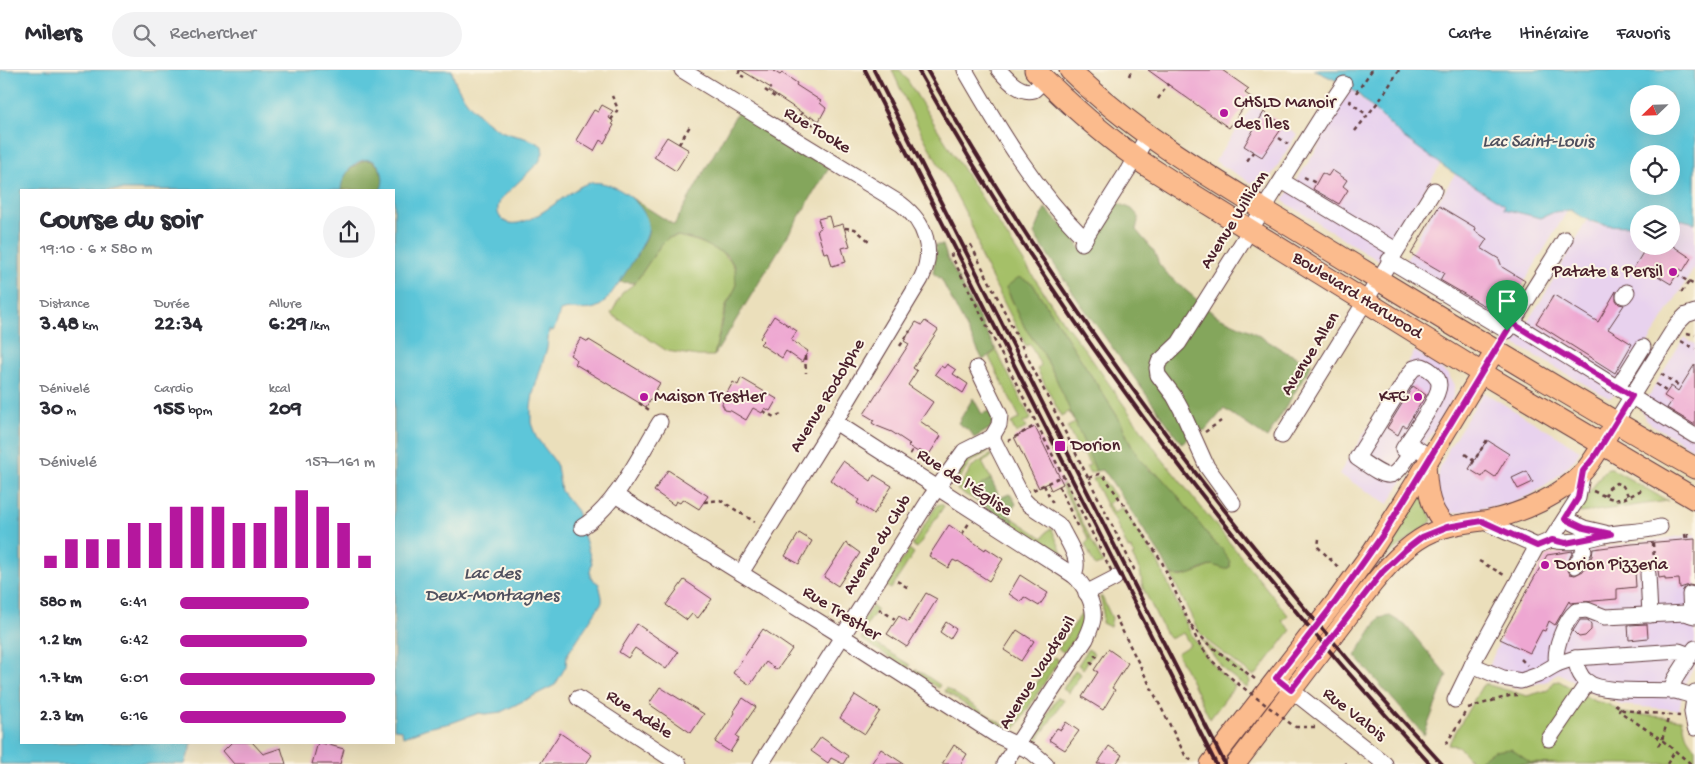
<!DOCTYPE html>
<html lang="fr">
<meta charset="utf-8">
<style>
body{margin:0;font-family:"Gochi Hand",sans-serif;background:#f2f2f3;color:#2b2b33;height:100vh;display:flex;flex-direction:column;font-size:19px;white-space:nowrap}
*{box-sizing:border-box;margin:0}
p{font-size:16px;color:#7c7c81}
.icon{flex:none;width:28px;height:28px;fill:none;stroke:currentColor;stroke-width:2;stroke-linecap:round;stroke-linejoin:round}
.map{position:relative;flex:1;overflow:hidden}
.side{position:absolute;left:20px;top:119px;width:375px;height:555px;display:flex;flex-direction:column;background:#fff;border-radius:0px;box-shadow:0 5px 20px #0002}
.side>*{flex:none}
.needle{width:32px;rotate:247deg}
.tools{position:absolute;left:1630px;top:15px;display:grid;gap:10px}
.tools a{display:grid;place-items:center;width:50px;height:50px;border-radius:50%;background:#fff;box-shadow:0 5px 20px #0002;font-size:25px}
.pin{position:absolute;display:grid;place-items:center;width:42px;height:42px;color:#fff;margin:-51px -21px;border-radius:50% 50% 50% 0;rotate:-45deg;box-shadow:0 0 5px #0007}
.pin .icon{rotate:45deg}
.round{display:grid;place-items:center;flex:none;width:52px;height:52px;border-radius:26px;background:#f2f2f3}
.overview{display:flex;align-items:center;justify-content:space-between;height:85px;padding:0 20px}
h1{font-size:28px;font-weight:700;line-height:38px}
.metrics{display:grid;grid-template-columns:repeat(3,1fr);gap:8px;height:85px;padding:5px 20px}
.metrics div{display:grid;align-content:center}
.metrics b{font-size:21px;font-weight:700}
.metrics small{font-size:14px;font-weight:400}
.metrics p{font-size:14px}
.chart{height:140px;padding:10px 20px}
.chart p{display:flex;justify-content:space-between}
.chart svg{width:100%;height:90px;margin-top:5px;stroke:#b5179e;stroke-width:6}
ul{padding:0 20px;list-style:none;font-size:16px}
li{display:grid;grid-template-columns:80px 60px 1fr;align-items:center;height:38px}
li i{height:12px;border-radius:6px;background:#b5179e}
header{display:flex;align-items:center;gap:30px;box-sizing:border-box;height:70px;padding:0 25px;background:#fff;border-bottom:1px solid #e1e1e2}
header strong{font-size:24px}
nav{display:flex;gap:28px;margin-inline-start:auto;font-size:18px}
.search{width:350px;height:45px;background:#f2f2f3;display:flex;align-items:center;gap:12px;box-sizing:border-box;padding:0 18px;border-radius:28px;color:#7c7c81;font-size:19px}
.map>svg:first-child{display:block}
.built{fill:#e8d2ee}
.green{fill:#a5c067;stroke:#787049}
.forest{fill:#84a65c;stroke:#676244}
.water{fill:#5dc6d9;stroke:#547282;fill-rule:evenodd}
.building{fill:#eea7d2}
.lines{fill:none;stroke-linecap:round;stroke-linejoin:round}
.minor-casing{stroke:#623c41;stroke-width:17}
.major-casing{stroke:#623c41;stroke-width:21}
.highway-casing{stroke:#623c41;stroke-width:23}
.path{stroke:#623c41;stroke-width:2.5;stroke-dasharray:4 4;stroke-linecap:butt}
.minor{stroke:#fff;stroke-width:15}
.major{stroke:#fbbb8d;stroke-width:19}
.highway{stroke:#fbbb8d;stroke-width:21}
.rail{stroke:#4a1f2b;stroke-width:4}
.path-bridge{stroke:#623c41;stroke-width:2.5;stroke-dasharray:4 4;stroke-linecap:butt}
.route-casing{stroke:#fff;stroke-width:10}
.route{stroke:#b5179e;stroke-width:6}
.poi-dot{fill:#b5179e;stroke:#fcf5e5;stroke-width:2}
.labels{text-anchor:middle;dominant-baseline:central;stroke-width:4;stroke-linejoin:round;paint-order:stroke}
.poi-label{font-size:18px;fill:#4a1f2b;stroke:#fcf5e5;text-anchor:start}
.street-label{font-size:18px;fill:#4a1f2b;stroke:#fcf5e5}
.water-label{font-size:19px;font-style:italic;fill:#50515f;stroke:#fcf5e5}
</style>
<header>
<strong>Milers</strong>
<div class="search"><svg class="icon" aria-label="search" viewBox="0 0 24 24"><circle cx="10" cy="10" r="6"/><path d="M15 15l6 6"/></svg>Rechercher</div>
<nav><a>Carte</a><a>Itinéraire</a><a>Favoris</a></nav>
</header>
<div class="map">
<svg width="1695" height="694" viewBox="0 0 1695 694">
<rect width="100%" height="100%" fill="#fcf5e5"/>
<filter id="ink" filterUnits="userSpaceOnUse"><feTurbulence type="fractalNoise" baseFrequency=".02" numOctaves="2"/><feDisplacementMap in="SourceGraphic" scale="10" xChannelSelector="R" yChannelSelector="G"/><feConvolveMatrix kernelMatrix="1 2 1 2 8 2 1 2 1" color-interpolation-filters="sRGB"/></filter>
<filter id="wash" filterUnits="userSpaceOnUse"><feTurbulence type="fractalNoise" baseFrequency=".0096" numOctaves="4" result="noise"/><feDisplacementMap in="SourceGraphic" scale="20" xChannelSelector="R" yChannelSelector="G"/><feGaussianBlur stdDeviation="1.12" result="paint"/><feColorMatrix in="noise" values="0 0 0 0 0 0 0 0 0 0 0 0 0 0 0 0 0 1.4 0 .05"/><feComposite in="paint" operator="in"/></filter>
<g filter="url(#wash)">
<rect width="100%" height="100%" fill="#ebdfbb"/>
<!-- built -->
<g class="built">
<polygon points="1351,19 1403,67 1441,94 1379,191 1283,131 1322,71 1322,65"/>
<polygon points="1253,35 1297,64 1263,120 1215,91"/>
<polygon points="1455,104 1505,135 1504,138 1541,148 1554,142 1568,140 1494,262 1398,203 1419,169 1416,168"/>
<polygon points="1587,150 1597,154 1620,156 1639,155 1639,176 1671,176 1671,151 1683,150 1695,153 1695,197 1617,323 1609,328 1513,273 1544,226"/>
<polygon points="1684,267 1695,274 1695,380 1646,351 1641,339"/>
<polygon points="1415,281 1448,304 1454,315 1454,323 1452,330 1388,434 1339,404"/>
<polygon points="1483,323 1485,323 1580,380 1576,388 1558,406 1531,425 1512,433 1449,444 1445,442 1437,418 1438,407 1440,398 1449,378"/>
<polygon points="1695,464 1695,595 1684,616 1679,640 1621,635 1609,628 1595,624 1559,603 1556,604 1548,611 1517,618 1484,610 1500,569 1547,485"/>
</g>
<!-- green -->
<g class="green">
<path d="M892 0H900L906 8 955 87 1062 250 1086 281 1159 385 1288 545 1282 551 1291 560 1257 604 1253 605 1248 602 1210 573 1199 562 1171 505 1181 507 1200 501 1212 495 1230 497V492L1223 480 1212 470 1159 405C1138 395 1130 373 1121 352L1032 213 1006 218 1025 258 1043 283 1063 322 1096 401 1090 403 1086 397 1090 395 1084 384 1081 385 1067 357 1075 353 1069 342 1061 346 1037 299 1041 296 1030 274 1026 276 979 183C980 161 945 107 934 86 918 58 905 29 892 0Z"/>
<path d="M678 166C703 172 742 183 736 216 735 222 730 227 727 233 721 250 718 269 714 286H698L667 281 611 244 622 223 635 213 660 176 668 168Z"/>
<polygon points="996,280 1031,349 1023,353 1026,358 1016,363 1011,353 1020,348 989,287"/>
<polygon points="984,380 989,381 971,392 954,417 950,413 968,387"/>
<polygon points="991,384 990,388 982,392 991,409 980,416 973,429 957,420 973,396"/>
<polygon points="1608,399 1612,399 1668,431 1580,443 1579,438 1603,402"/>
<polygon points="1100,406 1116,427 1108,434 1114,443 1122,437 1158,492 1192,566 1207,587 1220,603 1235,616 1210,649 1177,583 1190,575 1183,563 1170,569 1164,561 1143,518 1140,501 1132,486 1134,485 1131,478 1128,479 1114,448 1112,447 1093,409"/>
<polygon points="1063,414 1103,493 1095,496 1085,474 1089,470 1061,415"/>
<polygon points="1418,424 1423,425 1432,451 1384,488 1379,485"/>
<polygon points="941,434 944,436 917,478 912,475 937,435"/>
<polygon points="1014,449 1043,468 1048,460 1052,459 1063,485 1060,486 1056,484 1011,454"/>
<polygon points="909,479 914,483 891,519 886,516"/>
<polygon points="1100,527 1102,527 1112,548 1110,557 1102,553 1103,539"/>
<polygon points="872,536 877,540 862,562 858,559"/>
<path d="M1082 543C1086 556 1071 572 1064 582L1058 579Z"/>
<polygon points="863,566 910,595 908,599 861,569"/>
<polygon points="1201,569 1249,608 1250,612 1247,618 1224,600"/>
<polygon points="1088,579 1094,583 1083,599 1078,595"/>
<polygon points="1054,587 1059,590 1015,659 1009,655"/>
<polygon points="916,599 940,615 938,618 914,603"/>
<polygon points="1075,600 1081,604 1069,623 1063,619"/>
<polygon points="1559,611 1594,631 1608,634 1623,643 1682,649 1687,667 1695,679 1695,694 1474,694 1458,676 1448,675 1482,616 1485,614 1527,626 1548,620 1554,612"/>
<polygon points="946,618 1005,656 1003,659 944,621"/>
<polygon points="1058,627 1064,630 1035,674 1034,673 1035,669 1033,667"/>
</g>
<!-- forest -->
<g class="forest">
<path d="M738 41 829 98 714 286 727 234 736 217 735 197 728 186 699 171 678 166 668 168 660 176 635 213 618 212C625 202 648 171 648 161 647 148 639 136 630 127L674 155Z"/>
<path d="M365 90C379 89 388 109 380 120H341C341 104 351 97 365 90Z"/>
<path d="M1118 133 1132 139 1139 147 1136 160 1154 181 1159 194 1169 206 1215 245 1251 261 1286 282 1312 294 1267 368 1224 339 1206 360 1195 362 1182 374 1078 230 1034 164 1045 138C1057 152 1072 160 1079 177L1086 181Z"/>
<polygon points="935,175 943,175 947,187 996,280 983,290 941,209 933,203 936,184"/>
<path d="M1019 207 1032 213 1121 352 1130 374 1141 391 1149 400 1159 405 1177 425 1212 470 1223 480 1230 492V497L1225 499 1212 495C1195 501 1191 508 1171 505L1163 489 1108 406 1102 400 1096 401 1055 306 1043 283 1025 258 1006 217Z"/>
<polygon points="973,328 982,344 989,341 994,344 991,358 974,368 971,362 958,353"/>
<polygon points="991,409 1000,428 1009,424 1012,426 1016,434 1008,445 1014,449 1011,454 973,429 982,414"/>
<polygon points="1390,546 1405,555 1447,605 1424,665 1355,586 1379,548"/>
<polygon points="1511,679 1531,693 1554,694 1475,694 1493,681"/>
</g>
<!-- water -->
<g class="water">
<path d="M0 0H452C454 22 485 56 506 63 518 67 532 68 542 76L543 83 539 92 501 129C498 135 496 141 500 147 519 171 567 120 586 114 606 107 635 126 644 143 647 148 649 156 648 162 646 173 610 229 601 235 588 244 572 236 560 241L556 255 553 261 549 260 547 278 533 324 531 337V353L536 367 553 389 557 396 561 421 577 441 592 493 590 502 591 508 599 514 602 527V532L567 585 566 596 555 615 501 642 485 644 479 643 451 653 427 658 403 667 402 660 394 659V120H380C386 111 382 94 371 90 356 86 341 107 341 120H21V672L192 673 185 694H0Z"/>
<path d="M1314 0H1695V153L1683 150 1671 151V144H1639V155C1613 157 1592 156 1571 140L1554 142 1541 148 1504 139 1505 135 1449 100 1403 67 1357 23 1344 14ZM1639 24H1671V56H1639ZM1639 84H1671V116H1639Z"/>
</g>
<g id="blocks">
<!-- building -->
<g class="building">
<polygon points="741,0 772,0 780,5 782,3 797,13 796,15 821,31 820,33 826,38 819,51 811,46 810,48 769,21 771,18"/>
<polygon points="1148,0 1222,0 1249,19 1245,23 1251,27 1229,58"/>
<polygon points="602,35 613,41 609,48 613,51 612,54 614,55 604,73 600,70 594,81 576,70 594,40 598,42"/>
<polygon points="1264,42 1284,55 1262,87 1244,76"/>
<polygon points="667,67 689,80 676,101 654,87"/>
<polygon points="1332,100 1347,110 1343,116 1348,120 1339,134 1313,119 1322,103 1328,106"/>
<polygon points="1439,136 1476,158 1475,161 1487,169 1481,178 1499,189 1502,197 1525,211 1504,247 1440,210 1444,203 1411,184"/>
<polygon points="829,146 832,157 843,154 850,176 842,178 846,192 832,196 828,182 824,183 817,160 821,158 818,149"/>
<polygon points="1647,176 1673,176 1691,188 1683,201 1680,199 1671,214 1648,200 1645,206 1633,199"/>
<polygon points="1616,221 1616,230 1619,234 1624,235 1608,259 1632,274 1615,303 1536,253 1554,225 1598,252"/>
<polygon points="774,246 797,261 791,270 808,281 802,292 786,281 782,288 760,274 763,271 760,268"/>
<polygon points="925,251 938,260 913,298 917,301 908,315 933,332 920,351 941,366 928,386 919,380 918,382 908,376 910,374 892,362 877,356 872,353 874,350 864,344 909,274 904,271 916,252 922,255"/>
<polygon points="581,268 588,272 589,270 660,313 646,337 575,294 577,290 570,285"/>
<polygon points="947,294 956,300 953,304 968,314 963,323 935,304 941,296 944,298"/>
<polygon points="1695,294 1695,355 1667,338 1672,331 1664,326 1671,316 1678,321"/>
<polygon points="741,308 777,329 770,341 765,338 762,343 753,338 746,350 731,341 725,340 722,334 723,330 733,312 738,315"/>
<polygon points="1413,316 1426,325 1406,357 1403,355 1398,365 1387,358"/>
<polygon points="1035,357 1063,414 1051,420 1048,413 1039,418 1014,367"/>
<polygon points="1487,370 1509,384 1495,407 1486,401 1482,407 1469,399"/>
<polygon points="843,391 871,411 874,405 892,416 874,444 857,433 859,430 830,410"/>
<polygon points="668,400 708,426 699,439 683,429 680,433 676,431 674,435 654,421"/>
<polygon points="1527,401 1533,412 1518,419 1512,408"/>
<polygon points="949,455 985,480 986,478 1003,489 989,511 958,491 957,492 953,490 948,498 929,486"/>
<polygon points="799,463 812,471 799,494 785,486"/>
<polygon points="1695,469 1695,516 1689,515 1680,518 1679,509 1665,510 1665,507 1659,508 1658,500 1652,496 1647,495 1643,496 1639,501 1635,501 1636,517 1617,519 1617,529 1570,533 1569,531 1555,555 1549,551 1545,561 1542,560 1530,583 1500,569 1547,485 1573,481 1566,496 1570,504 1575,505 1583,501 1592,486 1593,479 1632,474"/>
<polygon points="846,473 860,483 838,516 824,507"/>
<polygon points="1020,505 1048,523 1039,536 1024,527 1021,532 1009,524"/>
<polygon points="684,510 712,529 698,548 692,544 687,550 666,535"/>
<polygon points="926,523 937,529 907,577 887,564 899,546 908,552"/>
<polygon points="1580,550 1588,550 1591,554 1591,560 1585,566 1579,567 1573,561"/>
<polygon points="946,552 956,559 950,569 940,562"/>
<polygon points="637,554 678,582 666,599 635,578 628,588 619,582"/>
<polygon points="1647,554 1648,568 1629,570 1628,555"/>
<polygon points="763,559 792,579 777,600 766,592 750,615 733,603"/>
<polygon points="1017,560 1034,571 1021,591 1004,580"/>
<polygon points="1108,579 1128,593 1112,618 1115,620 1103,640 1082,627 1098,602 1094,600"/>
<polygon points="660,617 704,644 691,663 649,634"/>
<polygon points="855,625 880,641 865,664 840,648"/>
<polygon points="743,628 756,637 736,666 739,668 730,682 715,672 735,643 734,641"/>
<polygon points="1066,652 1079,661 1065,680 1049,670 1057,658 1061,660"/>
<polygon points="560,663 592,685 586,694 540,694"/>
<polygon points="821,667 848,686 843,694 831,688 828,693 811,681"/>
<polygon points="232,672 252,672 263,684 281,678 286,694 234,694 223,681"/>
<polygon points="318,672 344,679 340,694 312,694"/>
<polygon points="954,675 967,684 961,694 942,694"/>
<polygon points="1109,676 1122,685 1116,694 1097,694"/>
<polygon points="881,679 904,694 871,694"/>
</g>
</g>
</g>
<g filter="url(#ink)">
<use href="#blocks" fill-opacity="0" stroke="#623c41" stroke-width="1"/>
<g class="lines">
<defs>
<g id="minor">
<path d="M682 0 901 134C926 153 935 181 921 209L835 352 741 503"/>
<path d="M965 0C999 59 1035 120 1085 169"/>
<path d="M999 0C1008 10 1020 24 1034 20L1045 10"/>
<polyline points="1282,111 1396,180"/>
<polyline points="1082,173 1128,100 1148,65"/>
<polyline points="1389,190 1507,261"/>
<polyline points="1624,226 1627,222"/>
<polyline points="1513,253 1695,366"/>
<polyline points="1508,260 1565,169"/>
<polyline points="977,298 1000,345 999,355 992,367"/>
<polyline points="1618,317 1643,277"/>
<path d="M835 352 1073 505C1084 514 1095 534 1093 549 1092 556 1089 562 1086 569L1004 694"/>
<polyline points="1615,353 1677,254 1686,245 1695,242"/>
<polyline points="1282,366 1434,120"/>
<path d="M992 367 1024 430 1029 435 1058 454 1061 458C1067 471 1083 491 1073 505"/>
<path d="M1403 379C1411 366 1439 329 1439 315 1439 306 1430 299 1422 296L1414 298 1410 303 1357 388C1393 413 1391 412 1415 377L1430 387"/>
<polyline points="615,425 834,561 996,665 1032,682 1046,694"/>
<polyline points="1233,433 1207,397 1181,339 1174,326 1158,305 1157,298 1159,292 1179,273 1322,46 1344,14"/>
<polyline points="1565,449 1584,458 1605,463"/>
<polyline points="1482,451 1537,476"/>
<path d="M582 457C616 436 639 386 660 352"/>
<path d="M1551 470C1572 475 1590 468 1610 464 1626 461 1644 462 1660 457"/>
<polyline points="1575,496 1584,481 1582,470"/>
<polyline points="1648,504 1650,545"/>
<polyline points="1086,523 1115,508"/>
<polyline points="1690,524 1691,545"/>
<path d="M1575 588C1577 597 1579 606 1587 612 1604 624 1652 619 1675 621 1681 622 1688 625 1694 626"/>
<path d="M1557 594C1553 580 1565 550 1576 541L1587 540 1605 547 1685 543 1695 546"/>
<polyline points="1472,595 1503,608 1521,611 1538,605 1557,594 1575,588 1679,581 1690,585"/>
<polyline points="1276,608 1385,694"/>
<polyline points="1671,621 1675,609 1695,578"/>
<polyline points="1695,622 1692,642 1695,658"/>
<polyline points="578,628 679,694"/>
<polyline points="1455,630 1477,585 1537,476 1551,470 1578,428 1583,401"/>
<polyline points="1549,669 1588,612"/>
<polyline points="761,694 931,427 964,381 992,367"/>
</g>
<g id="major">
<path d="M1426 395C1428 420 1428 438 1447 457"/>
<polyline points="1210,694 1336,531 1372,481 1404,431 1495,281"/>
<path d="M1236 694 1373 514C1389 494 1409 472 1433 462 1451 454 1471 453 1489 450 1523 443 1560 426 1584 401 1596 387 1605 369 1615 353"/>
</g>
<g id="highway">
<path d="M1035 0C1066 31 1099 61 1135 87 1146 96 1159 103 1171 111L1465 293 1695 429"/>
<path d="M1070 0C1142 71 1233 120 1318 173 1443 249 1568 326 1695 398"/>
</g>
</defs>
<!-- minor casing -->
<use href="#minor" class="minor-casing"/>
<!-- major casing -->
<use href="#major" class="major-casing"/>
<!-- highway casing -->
<use href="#highway" class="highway-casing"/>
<!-- path -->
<g class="path">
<polyline points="740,0 738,4 744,7"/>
<polyline points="1129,6 1131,1 1129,0"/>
<polyline points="765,20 776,28 777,26"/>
<polyline points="1356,23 1372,0"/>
<polyline points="1158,29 1168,14"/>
<polyline points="1351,30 1350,32 1367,45"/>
<polyline points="802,43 800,46 814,55"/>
<polyline points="611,50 618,39 612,26"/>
<polyline points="1355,61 1382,27 1399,0"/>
<polyline points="1279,68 1288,74"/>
<polyline points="679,74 690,56"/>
<polyline points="1247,91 1253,82"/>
<polyline points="1304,107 1316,113"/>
<polyline points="845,158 855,159 869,171"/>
<polygon points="971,175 1134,499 1115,508 951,185"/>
<polyline points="1676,204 1689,212 1680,224"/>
<polyline points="1637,205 1639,202"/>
<polyline points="1689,212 1695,215"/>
<polyline points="1687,263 1695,265"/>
<polyline points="1681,271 1695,279"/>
<polyline points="900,276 910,261"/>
<polyline points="805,286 806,303"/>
<polyline points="1661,304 1681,317"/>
<polyline points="1656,314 1667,322"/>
<polyline points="639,333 652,342"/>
<polyline points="763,341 774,347 781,344"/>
<polyline points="1205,362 1221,351"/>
<polyline points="1008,371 1036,355"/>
<polyline points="910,384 913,379"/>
<polyline points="1465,384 1474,391"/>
<polyline points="1472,394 1487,370"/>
<polyline points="1089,408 1099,404 1104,406 1161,490 1198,572 1211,590 1237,613"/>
<polyline points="1044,415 1053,434"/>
<polyline points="1059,416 1078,458"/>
<polyline points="1033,420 1062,406"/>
<path d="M1593 421C1620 433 1619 432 1645 418"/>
<polyline points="1605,426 1609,418 1616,413 1623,416 1629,427"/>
<polyline points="704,432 720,430 755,452"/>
<polyline points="962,464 969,453"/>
<polyline points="1685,464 1686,470"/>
<polyline points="1688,464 1688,470"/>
<polyline points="1319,469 1318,477 1340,499"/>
<polyline points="1653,473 1654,492"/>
<polyline points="1479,491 1506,506"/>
<polyline points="897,511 910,519"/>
<polyline points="879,539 895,549"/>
<polyline points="1115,546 1186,687 1194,692"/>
<polyline points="1191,555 1207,573 1255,609"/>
<polyline points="1094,585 1101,589"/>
<polyline points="1521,589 1527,595"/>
<polyline points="1090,592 1096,597"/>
<polyline points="1615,634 1623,640 1680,646"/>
<polyline points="1468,638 1509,626 1517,625"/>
<polyline points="1620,638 1619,641 1662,670 1691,694"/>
<polyline points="1295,657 1316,657"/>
<polyline points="1446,674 1466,641"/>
<polyline points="1658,676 1662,670 1669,645"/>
<polyline points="1345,694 1346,693"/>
<polyline points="1667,694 1675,681"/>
</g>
<!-- minor -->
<use href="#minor" class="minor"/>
<!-- major -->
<use href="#major" class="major"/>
<!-- highway -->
<use href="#highway" class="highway"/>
<!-- rail -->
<g class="rail">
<polyline points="865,0 1216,694"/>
<polyline points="874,0 1225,694"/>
<path d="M918 0C1059 251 1235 482 1430 694"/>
<path d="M927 0C1069 252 1246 482 1442 694"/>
</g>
<!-- path-bridge -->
<polyline class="path-bridge" points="1237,613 1295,657"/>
</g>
</g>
<g class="lines" filter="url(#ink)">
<defs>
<polygon id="route" points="1512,253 1632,326 1595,386 1583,401 1578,428 1565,449 1584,458 1611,464 1566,473 1552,470 1537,476 1482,451 1447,457 1422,467 1404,481 1383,501 1291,620 1276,608 1336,531 1384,463"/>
</defs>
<!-- route casing -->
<use href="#route" class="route-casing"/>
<!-- route -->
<use href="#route" class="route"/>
</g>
<!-- markers -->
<g class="poi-dot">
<circle cx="1224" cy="43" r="5"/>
<circle cx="1673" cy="202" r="5"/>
<circle cx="644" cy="327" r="5"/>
<circle cx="1418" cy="327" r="5"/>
<rect x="1054" y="370" width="12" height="12" rx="2.5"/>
<circle cx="1545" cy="495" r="5"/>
</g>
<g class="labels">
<!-- poi labels -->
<g class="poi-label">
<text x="1234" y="33">CHSLD Manoir<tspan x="1234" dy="21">des Îles</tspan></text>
<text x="1663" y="202" text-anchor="end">Patate &amp; Persil</text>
<text x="654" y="327">Maison Trestler</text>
<text x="1408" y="327" text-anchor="end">KFC</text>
<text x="1071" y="376">Dorion</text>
<text x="1555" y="495">Dorion Pizzeria</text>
</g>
<!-- street labels -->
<g class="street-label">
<text transform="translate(817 61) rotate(31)">Rue Tooke</text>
<text transform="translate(1235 150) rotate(-58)">Avenue William</text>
<text transform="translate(1357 226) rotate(32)">Boulevard Harwood</text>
<text transform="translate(1311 284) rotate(-58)">Avenue Allen</text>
<text transform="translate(828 326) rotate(-59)">Avenue Rodolphe</text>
<text transform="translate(964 413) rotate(33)">Rue de l'Église</text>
<text transform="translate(878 475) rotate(-58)">Avenue du Club</text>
<text transform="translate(841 544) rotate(32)">Rue Trestler</text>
<text transform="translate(1038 603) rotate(-58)">Avenue Vaudreuil</text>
<text transform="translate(639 645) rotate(33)">Rue Adèle</text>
<text transform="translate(1354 645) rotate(38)">Rue Valois</text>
</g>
<!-- water labels -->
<g class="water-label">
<text x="1538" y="72">Lac Saint-Louis</text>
<text x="492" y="504">Lac des<tspan x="492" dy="22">Deux-Montagnes</tspan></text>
</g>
</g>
</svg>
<div class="tools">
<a><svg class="needle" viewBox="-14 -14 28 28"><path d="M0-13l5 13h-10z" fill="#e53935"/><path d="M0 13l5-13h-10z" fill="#7c7c81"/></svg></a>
<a><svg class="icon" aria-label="locate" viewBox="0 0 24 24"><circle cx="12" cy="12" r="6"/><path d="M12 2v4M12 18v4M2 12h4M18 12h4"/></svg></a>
<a><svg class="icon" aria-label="layers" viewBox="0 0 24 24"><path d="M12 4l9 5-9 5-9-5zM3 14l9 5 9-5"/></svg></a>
</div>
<div class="pin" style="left:1507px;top:261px;background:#1e9e55"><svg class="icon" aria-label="arrive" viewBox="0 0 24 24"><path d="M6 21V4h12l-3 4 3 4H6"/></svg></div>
<section class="side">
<div class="overview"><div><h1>Course du soir</h1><p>19:10 · 6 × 580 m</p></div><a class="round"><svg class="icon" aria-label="share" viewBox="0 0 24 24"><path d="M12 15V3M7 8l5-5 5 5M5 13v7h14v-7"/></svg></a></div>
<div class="metrics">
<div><p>Distance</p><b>3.48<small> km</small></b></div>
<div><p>Durée</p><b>22:34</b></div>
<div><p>Allure</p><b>6:29<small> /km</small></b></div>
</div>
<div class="metrics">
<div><p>Dénivelé</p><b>30<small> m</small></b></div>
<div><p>Cardio</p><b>155<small> bpm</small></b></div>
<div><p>kcal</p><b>209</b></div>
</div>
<div class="chart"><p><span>Dénivelé</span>157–161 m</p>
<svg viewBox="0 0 160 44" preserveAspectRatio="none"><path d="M5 44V38M15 44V30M25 44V30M35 44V30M45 44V22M55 44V22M65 44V14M75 44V14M85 44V14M95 44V22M105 44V22M115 44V14M125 44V6M135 44V14M145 44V22M155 44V38"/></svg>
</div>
<ul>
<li><b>580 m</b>6:41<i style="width:66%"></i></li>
<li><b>1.2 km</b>6:42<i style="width:65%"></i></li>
<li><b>1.7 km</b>6:01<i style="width:100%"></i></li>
<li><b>2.3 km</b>6:16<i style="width:85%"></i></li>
</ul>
</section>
</div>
